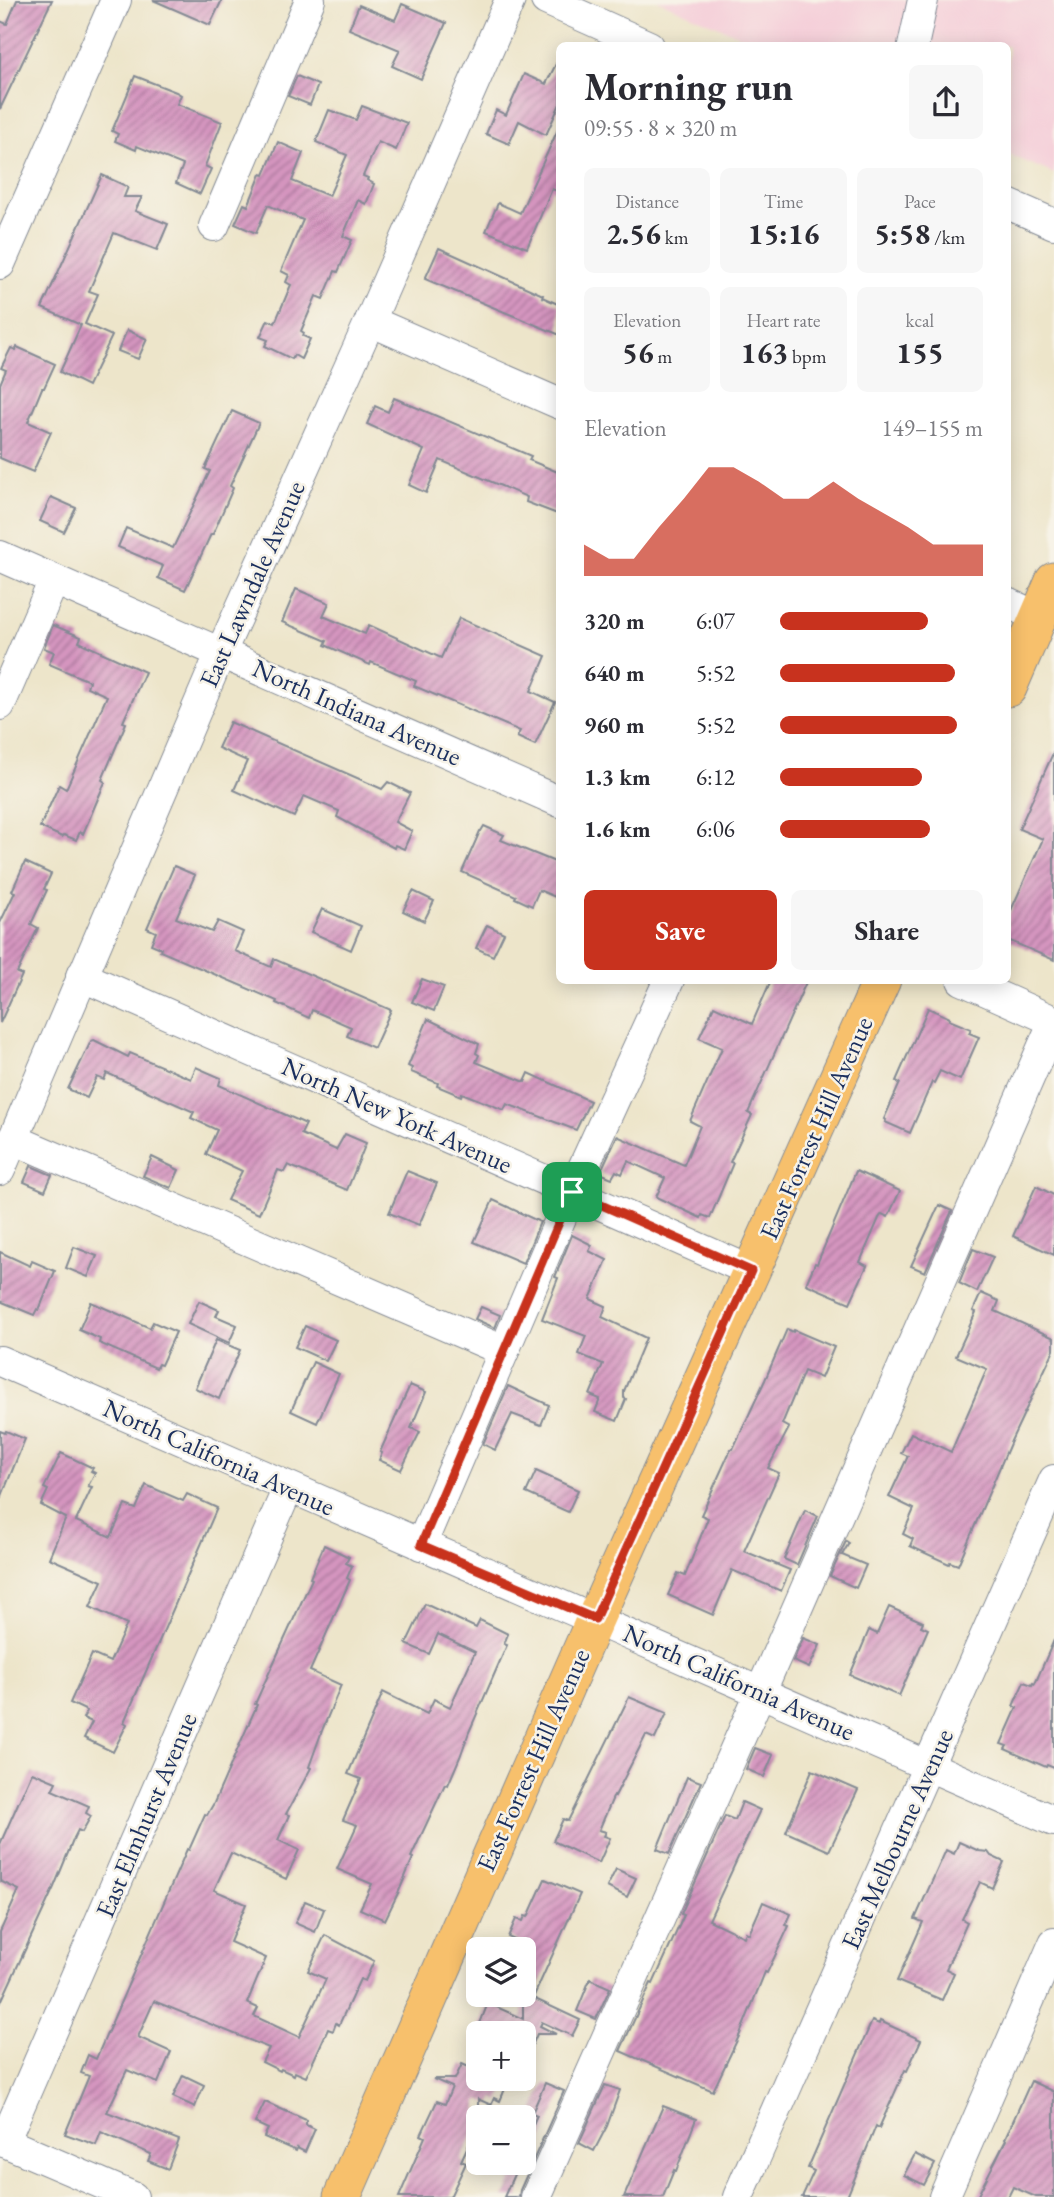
<!DOCTYPE html>
<meta charset="utf-8">
<style>
body{margin:0;font-family:"EB Garamond",serif;background:#f7f7f7;color:#2b2b33;height:100vh;display:flex;flex-direction:column;font-size:26px;white-space:nowrap}
*{box-sizing:border-box;margin:0}
p{font-size:23px;color:#7c7c81}
.icon{flex:none;width:38px;height:38px;fill:none;stroke:currentColor;stroke-width:2;stroke-linecap:round;stroke-linejoin:round}
.map{position:relative;flex:1;overflow:hidden}
.details{position:absolute;left:556px;top:42px;width:455px;height:942px;display:flex;flex-direction:column;background:#fff;border-radius:10px;box-shadow:0 4px 18px #0003}
.details>*{flex:none}
.buttons{position:absolute;left:466px;top:1937px;display:grid;gap:14px}
.buttons a{display:grid;place-items:center;width:70px;height:70px;border-radius:10px;background:#fff;box-shadow:0 4px 18px #0003;font-size:35px}
.pin{position:absolute;display:grid;place-items:center;width:60px;height:60px;color:#fff;margin:-30px;border-radius:14px;box-shadow:0 4px 10px #0006}
.round{display:grid;place-items:center;flex:none;width:74px;height:74px;border-radius:10px;background:#f7f7f7}
.headline{display:flex;align-items:center;justify-content:space-between;height:119px;padding:0 28px}
h1{font-size:38px;font-weight:700;line-height:52px}
.stats{display:grid;grid-template-columns:repeat(3,1fr);gap:10px;height:119px;padding:7px 28px}
.stats div{display:grid;align-content:center;border-radius:10px;background:#f7f7f7;text-align:center}
.stats b{font-size:30px;font-weight:700}
.stats small{font-size:19px;font-weight:400}
.stats p{font-size:19px}
.chart{height:196px;padding:14px 28px}
.chart p{display:flex;justify-content:space-between}
.chart svg{width:100%;height:126px;margin-top:7px;fill:#c8321e;opacity:.7}
.cta{display:flex;gap:14px;margin-top:auto;padding:14px 28px}
.cta a{flex:1;height:80px;border-radius:10px;background:#c8321e;color:#fff;font-size:28px;font-weight:700;line-height:80px;text-align:center}
.cta a+a{background:#f7f7f7;color:#2b2b33}
ul{padding:0 28px;list-style:none;font-size:23px}
li{display:grid;grid-template-columns:112px 84px 1fr;align-items:center;height:52px}
li i{height:18px;border-radius:9px;background:#c8321e}
.map>svg:first-child{display:block}
.built{fill:#f5cfd9}
.building{fill:url(#building-hatch)}
.lines{fill:none;stroke-linecap:round;stroke-linejoin:round}
.minor-casing{stroke:#848a94;stroke-width:32}
.major-casing{stroke:#848a94;stroke-width:39}
.minor{stroke:#fff;stroke-width:30}
.major{stroke:#f7c06c;stroke-width:37}
.route-casing{stroke:#fff;stroke-width:14}
.route{stroke:#c8321e;stroke-width:9}
.labels{text-anchor:middle;dominant-baseline:central;stroke-width:5;stroke-linejoin:round;paint-order:stroke}
.street-label{font-size:26px;fill:#1b2f5e;stroke:#f7f3e8}
</style>
<div class="map">
<svg width="1054" height="2197" viewBox="0 0 1054 2197">
<defs>
<pattern id="building-hatch" width="6" height="6" patternUnits="userSpaceOnUse" patternTransform="scale(1.75)"><rect width="6" height="6" fill="#d595bf"/><path d="M-1 1l2-2M0 6l6-6M5 7l2-2" fill="none" stroke="#ac7a9e"/></pattern>
</defs>
<rect width="100%" height="100%" fill="#f7f3e8"/>
<filter id="ink" filterUnits="userSpaceOnUse"><feTurbulence type="fractalNoise" baseFrequency=".0143" numOctaves="2"/><feDisplacementMap in="SourceGraphic" scale="14" xChannelSelector="R" yChannelSelector="G"/><feConvolveMatrix kernelMatrix="1 2 1 2 8 2 1 2 1" color-interpolation-filters="sRGB"/></filter>
<filter id="wash" filterUnits="userSpaceOnUse"><feTurbulence type="fractalNoise" baseFrequency=".00686" numOctaves="4" result="noise"/><feDisplacementMap in="SourceGraphic" scale="28" xChannelSelector="R" yChannelSelector="G"/><feGaussianBlur stdDeviation="1.57" result="paint"/><feColorMatrix in="noise" values="0 0 0 0 0 0 0 0 0 0 0 0 0 0 0 0 0 1.4 0 .05"/><feComposite in="paint" operator="in"/></filter>
<g filter="url(#wash)">
<rect width="100%" height="100%" fill="#ede5ca"/>
<!-- built -->
<polygon class="built" points="657,0 1054,0 1054,174 1008,154 1008,46 761,45"/>
<g id="blocks">
<!-- building -->
<g class="building">
<polygon points="17,0 52,0 0,109 0,21 7,24"/>
<polygon points="153,0 222,0 210,25"/>
<polygon points="402,4 446,23 421,79 392,66 400,50 349,29 359,5 395,20"/>
<polygon points="560,56 560,104 546,135 519,121 509,144 486,134 496,110 506,115 524,74 546,84"/>
<polygon points="135,76 176,92 181,95 177,104 222,122 205,166 211,169 200,194 176,183 183,165 137,146 136,150 115,141 118,134 112,131"/>
<polygon points="297,76 318,85 310,105 288,96"/>
<polygon points="362,106 407,123 396,150 378,142 363,176 368,178 367,180 374,184 366,204 358,200 343,236 352,240 338,272 335,271 323,299 316,296 301,331 304,333 303,336 310,339 301,359 294,355 292,359 265,346 268,340 260,337 268,320 275,323 290,287 291,285 286,282 289,275 281,271 303,220 268,205 256,233 235,224 244,204 248,206 261,174 264,175 278,142 303,153 292,181 329,196 347,155 316,142 329,110 356,120"/>
<polygon points="560,125 560,192 552,189 527,248 486,231 498,203 520,213"/>
<polygon points="102,175 128,187 124,197 142,197 135,211 168,224 157,250 114,233 89,291 98,294 85,324 112,336 88,386 60,372 81,325 42,308"/>
<polygon points="439,248 543,295 542,297 560,305 560,335 425,279"/>
<polygon points="127,330 147,339 138,359 118,351"/>
<polygon points="17,347 55,364 44,388 42,388 28,422 51,432 33,472 0,458 0,384 6,370 1,368 11,348 16,350"/>
<polygon points="394,398 531,456 529,460 560,473 560,515 526,502 527,497 440,460 426,493 409,485 424,450 367,424 375,406 388,412"/>
<polygon points="232,411 259,423 230,486 233,488 213,534 211,534 185,590 158,578 163,566 118,547 126,528 173,548 210,471 205,469"/>
<polygon points="51,497 76,508 64,532 40,521"/>
<polygon points="296,589 329,603 323,616 365,634 369,625 441,658 459,618 546,656 531,691 555,702 535,745 517,737 520,731 414,686 416,681 371,662 370,665 325,645 327,641 282,622"/>
<polygon points="53,625 81,637 79,642 145,672 123,722 126,723 121,735 102,780 105,782 83,834 80,832 76,840 64,835 62,837 40,827 59,785 66,789 107,696 87,687 89,681 49,664 54,652 44,648"/>
<polygon points="230,722 382,789 388,782 410,793 395,822 412,831 404,849 395,845 394,848 337,817 339,811 304,796 294,817 234,790 247,761 218,748"/>
<polygon points="1054,751 1054,960 1008,940 1008,917 1043,839 1019,829"/>
<polygon points="484,826 504,835 501,840 560,864 560,899 539,890 532,906 515,898 516,896 462,872 480,831 481,831"/>
<polygon points="25,862 51,874 44,889 47,890 31,924 38,928 17,973 22,975 0,1023 0,923 15,892 12,891"/>
<polygon points="174,866 195,875 176,918 212,932 218,921 243,932 235,951 271,967 274,959 391,1010 374,1048 347,1036 351,1027 312,1010 309,1018 276,1003 277,1001 160,951 161,948 151,944 156,932 147,928"/>
<polygon points="413,891 434,901 424,921 403,911"/>
<polygon points="322,909 361,926 351,950 311,932"/>
<polygon points="487,925 504,933 493,956 476,948"/>
<polygon points="422,979 444,987 434,1011 412,1002"/>
<polygon points="771,980 807,980 748,1113 752,1115 730,1162 733,1163 710,1218 702,1215 701,1218 656,1197 665,1178 628,1161 622,1174 616,1171 612,1178 600,1173 617,1136 684,1165 700,1126 690,1121 722,1048 699,1038 714,1006 752,1024"/>
<polygon points="928,1008 950,1018 949,1020 971,1029 969,1033 979,1037 960,1080 940,1071 934,1083 932,1082 910,1133 885,1122 886,1120 884,1119 900,1083 896,1081"/>
<polygon points="428,1019 479,1044 476,1053 479,1055 476,1062 525,1082 529,1073 590,1101 576,1130 507,1104 504,1110 462,1093 461,1096 437,1086 438,1083 411,1072 412,1068 408,1066"/>
<polygon points="94,1040 128,1057 130,1053 191,1079 196,1067 221,1078 219,1085 306,1124 301,1134 336,1150 345,1134 366,1143 347,1190 288,1165 284,1172 278,1170 259,1214 227,1200 242,1171 206,1154 217,1130 191,1118 194,1112 107,1073 104,1080 97,1077 87,1098 68,1089 91,1041"/>
<polygon points="152,1157 179,1170 171,1188 143,1176"/>
<polygon points="31,1166 52,1175 45,1191 24,1182"/>
<polygon points="407,1171 437,1183 419,1225 389,1213"/>
<polygon points="856,1171 900,1191 888,1217 882,1214 879,1218 860,1262 867,1266 850,1303 806,1284 815,1263 817,1264"/>
<polygon points="1036,1186 1054,1195 1054,1255 1013,1236"/>
<polygon points="493,1200 540,1222 523,1263 474,1242"/>
<polygon points="939,1205 952,1211 925,1272 911,1266"/>
<polygon points="572,1235 592,1245 589,1251 607,1260 590,1299 606,1306 602,1317 646,1338 624,1391 624,1398 626,1399 617,1421 595,1412 600,1399 590,1395 603,1364 579,1354 586,1336 542,1319 558,1278 555,1277"/>
<polygon points="74,1247 97,1256 88,1277 66,1268"/>
<polygon points="973,1249 993,1257 977,1292 959,1283"/>
<polygon points="0,1252 30,1266 32,1261 55,1271 39,1310 37,1309 34,1315 0,1301"/>
<polygon points="981,1293 999,1301 995,1311 1054,1338 1054,1350 1011,1441 958,1565 950,1562 949,1564 910,1546 913,1539 903,1534 914,1509 889,1497 908,1456 901,1453 911,1433 951,1452 987,1369 956,1356 976,1312 973,1311"/>
<polygon points="199,1301 219,1310 216,1316 237,1325 229,1343 188,1324"/>
<polygon points="91,1302 150,1328 153,1322 176,1332 161,1365 158,1364 156,1368 99,1343 100,1339 79,1330"/>
<polygon points="481,1307 500,1315 495,1328 475,1319"/>
<polygon points="305,1326 336,1340 326,1361 295,1347"/>
<polygon points="787,1329 793,1332 794,1330 834,1347 821,1378 804,1371 782,1424 789,1428 768,1468 779,1473 744,1551 790,1570 781,1591 732,1570 713,1615 668,1595 678,1573 685,1576 708,1518 701,1515 731,1449 733,1449 765,1380"/>
<polygon points="216,1340 240,1350 219,1399 195,1388"/>
<polygon points="313,1362 339,1374 317,1423 291,1411"/>
<polygon points="410,1385 426,1392 411,1428 420,1432 401,1470 379,1460 382,1453 380,1452"/>
<polygon points="508,1386 549,1405 541,1425 512,1414 495,1450 483,1444"/>
<polygon points="0,1431 5,1433 6,1431 25,1439 1,1498"/>
<polygon points="61,1453 93,1468 91,1471 95,1473 88,1486 92,1487 76,1521 111,1537 125,1505 136,1509 146,1485 183,1501 187,1494 217,1508 124,1722 127,1724 113,1752 84,1738 92,1722 83,1718 87,1711 70,1703 92,1654 110,1662 127,1624 90,1607 102,1581 49,1558 66,1518 41,1505 48,1490 44,1488"/>
<polygon points="536,1471 578,1490 568,1512 526,1493"/>
<polygon points="805,1510 818,1516 797,1565 784,1559"/>
<polygon points="846,1541 849,1543 842,1555 866,1565 856,1588 830,1576"/>
<polygon points="324,1545 349,1557 346,1563 352,1566 347,1578 350,1580 310,1671 341,1685 323,1728 309,1767 311,1768 286,1814 289,1815 278,1840 299,1850 286,1879 231,1853 214,1890 246,1904 230,1942 266,1958 247,2003 258,2008 254,2016 299,2037 326,1979 308,1971 325,1935 374,1961 365,1981 360,1979 339,2025 336,2023 333,2031 328,2029 306,2077 295,2072 294,2075 281,2069 280,2071 262,2062 269,2048 154,2001 138,2037 171,2052 158,2083 127,2070 107,2112 179,2140 168,2169 148,2161 151,2154 101,2132 96,2145 65,2134 89,2076 81,2073 88,2055 96,2059 187,1849 189,1850 205,1814 207,1815 214,1803 257,1705 255,1704 264,1684 312,1579 310,1578"/>
<polygon points="425,1604 476,1628 480,1620 508,1634 504,1644 507,1645 469,1732 460,1757 448,1785 445,1784 411,1857 413,1858 399,1891 385,1920 360,1909 372,1884 337,1869 357,1825 343,1820 361,1779 348,1774 383,1692 427,1714 434,1699 450,1707 475,1652 438,1634 429,1654 406,1644"/>
<polygon points="889,1607 923,1622 921,1626 928,1629 899,1696 850,1675 869,1630 877,1634"/>
<polygon points="803,1638 820,1645 809,1668 793,1661"/>
<polygon points="1054,1640 1054,1768 1047,1765 1046,1767 1005,1749 1007,1746 1001,1744 1017,1708 1013,1706 1024,1682 1032,1685 1033,1683 1035,1684"/>
<polygon points="629,1697 667,1713 655,1739 646,1735 615,1796 614,1795 599,1830 606,1832 604,1836 610,1838 599,1863 553,1841 563,1819 568,1821"/>
<polygon points="755,1748 773,1755 764,1777 746,1769"/>
<polygon points="812,1770 858,1790 829,1851 786,1832"/>
<polygon points="32,1772 56,1782 52,1790 89,1806 86,1813 91,1816 82,1832 78,1830 74,1838 54,1887 0,2004 0,1932 19,1890 0,1881 0,1844"/>
<polygon points="687,1777 701,1782 669,1854 657,1849"/>
<polygon points="742,1802 760,1810 709,1920 744,1937 746,1932 749,1934 763,1902 791,1914 786,1925 789,1926 767,1973 765,1972 740,2034 713,2091 620,2051 651,1983 653,1984 684,1915 681,1914 725,1816 735,1820"/>
<polygon points="959,1842 979,1851 988,1852 991,1856 1004,1862 992,1888 980,1882 962,1919 967,1922 946,1969 954,1973 942,2000 897,1981 923,1922 915,1919 946,1850 954,1854"/>
<polygon points="616,1869 636,1878 627,1897 607,1887"/>
<polygon points="545,1879 580,1894 533,1998 580,2020 572,2036 542,2022 540,2026 556,2034 537,2034 523,2066 523,2034 496,2034 479,2026 488,2003 523,2019 523,1944 508,1937 516,1919 523,1921 525,1916 528,1917"/>
<polygon points="305,1901 324,1909 315,1932 295,1923"/>
<polygon points="590,1979 610,1988 596,2019 577,2011"/>
<polygon points="872,2021 879,2024 880,2021 921,2040 907,2071 905,2070 879,2128 876,2126 847,2197 802,2197 814,2171 808,2168"/>
<polygon points="462,2064 478,2071 478,2079 502,2079 501,2081 507,2084 500,2101 494,2098 491,2105 478,2099 478,2124 461,2161 466,2163 450,2197 399,2197 425,2137 421,2135 437,2101 445,2104 452,2087 433,2079 455,2079"/>
<polygon points="183,2075 204,2085 195,2107 173,2097"/>
<polygon points="1031,2081 1054,2092 1054,2197 1036,2197 1013,2187 1008,2197 977,2197 1006,2140 1005,2139"/>
<polygon points="545,2083 564,2091 520,2190 519,2197 504,2197 519,2163 523,2163 523,2147 537,2115 532,2113"/>
<polygon points="605,2085 620,2090 607,2126 594,2151 579,2143"/>
<polygon points="265,2102 306,2120 306,2125 315,2129 305,2152 297,2148 296,2151 264,2137 268,2129 255,2123"/>
<polygon points="663,2106 696,2119 676,2171 674,2170 663,2197 624,2197"/>
<polygon points="915,2154 935,2164 924,2185 904,2175"/>
</g>
</g>
</g>
<g filter="url(#ink)">
<use href="#blocks" fill-opacity="0" stroke="#848a94" stroke-width="2"/>
<g class="lines">
<defs>
<g id="minor">
<polyline points="546,0 649,46"/>
<polyline points="913,46 923,0"/>
<polyline points="1008,204 1054,224"/>
<polyline points="214,226 310,0"/>
<polyline points="0,264 116,0"/>
<polyline points="370,321 560,404"/>
<polyline points="0,556 560,802"/>
<polyline points="1008,603 1038,617"/>
<polyline points="0,705 54,580"/>
<polyline points="81,976 751,1271"/>
<polyline points="962,980 1054,1021"/>
<polyline points="13,1139 504,1351"/>
<polyline points="0,1170 221,652 370,321 510,0"/>
<path d="M0 1361C350 1516 704 1665 1054 1821"/>
<polyline points="421,1545 572,1192 669,980"/>
<polyline points="0,2140 133,2197"/>
<polyline points="4,2142 288,1488"/>
<polyline points="536,2197 761,1691 1054,1021"/>
<polyline points="738,2197 1054,1480"/>
<polyline points="944,2197 1054,1943"/>
</g>
<g id="major">
<polyline points="1008,688 1054,581"/>
<polyline points="342,2197 595,1619 882,980"/>
</g>
</defs>
<!-- minor casing -->
<use href="#minor" class="minor-casing"/>
<!-- major casing -->
<use href="#major" class="major-casing"/>
<!-- minor -->
<use href="#minor" class="minor"/>
<!-- major -->
<use href="#major" class="major"/>
</g>
</g>
<g class="lines" filter="url(#ink)">
<defs>
<polygon id="route" points="572,1192 751,1271 595,1619 421,1545"/>
</defs>
<!-- route casing -->
<use href="#route" class="route-casing"/>
<!-- route -->
<use href="#route" class="route"/>
</g>
<g class="labels">
<!-- street labels -->
<g class="street-label">
<text transform="translate(252 584) rotate(-66)">East Lawndale Avenue</text>
<text transform="translate(357 712) rotate(24)">North Indiana Avenue</text>
<text transform="translate(397 1115) rotate(24)">North New York Avenue</text>
<text transform="translate(816 1128) rotate(-66)">East Forrest Hill Avenue</text>
<text transform="translate(219 1457) rotate(24)">North California Avenue</text>
<text transform="translate(739 1682) rotate(24)">North California Avenue</text>
<text transform="translate(533 1760) rotate(-66)">East Forrest Hill Avenue</text>
<text transform="translate(146 1815) rotate(-67)">East Elmhurst Avenue</text>
<text transform="translate(897 1839) rotate(-66)">East Melbourne Avenue</text>
</g>
</g>
</svg>
<div class="buttons">
<a><svg class="icon" aria-label="layers" viewBox="0 0 24 24"><path d="M12 4l9 5-9 5-9-5zM3 14l9 5 9-5"/></svg></a>
<a>+</a>
<a>−</a>
</div>
<div class="pin" style="left:572px;top:1192px;background:#1e9e55"><svg class="icon" aria-label="arrive" viewBox="0 0 24 24"><path d="M6 21V4h12l-3 4 3 4H6"/></svg></div>
<section class="details">
<div class="headline"><div><h1>Morning run</h1><p>09:55 · 8 × 320 m</p></div><a class="round"><svg class="icon" aria-label="share" viewBox="0 0 24 24"><path d="M12 15V3M7 8l5-5 5 5M5 13v7h14v-7"/></svg></a></div>
<div class="stats">
<div><p>Distance</p><b>2.56<small> km</small></b></div>
<div><p>Time</p><b>15:16</b></div>
<div><p>Pace</p><b>5:58<small> /km</small></b></div>
</div>
<div class="stats">
<div><p>Elevation</p><b>56<small> m</small></b></div>
<div><p>Heart rate</p><b>163<small> bpm</small></b></div>
<div><p>kcal</p><b>155</b></div>
</div>
<div class="chart"><p><span>Elevation</span>149–155 m</p>
<svg viewBox="0 0 160 44" preserveAspectRatio="none"><path d="M0 44V33L10 38L20 38L30 27L40 17L50 6L60 6L70 11L80 17L90 17L100 11L110 17L120 22L130 27L140 33L150 33L160 33V44z"/></svg>
</div>
<ul>
<li><b>320 m</b>6:07<i style="width:73%"></i></li>
<li><b>640 m</b>5:52<i style="width:86%"></i></li>
<li><b>960 m</b>5:52<i style="width:87%"></i></li>
<li><b>1.3 km</b>6:12<i style="width:70%"></i></li>
<li><b>1.6 km</b>6:06<i style="width:74%"></i></li>
</ul>
<div class="cta"><a>Save</a><a>Share</a></div>
</section>
</div>
